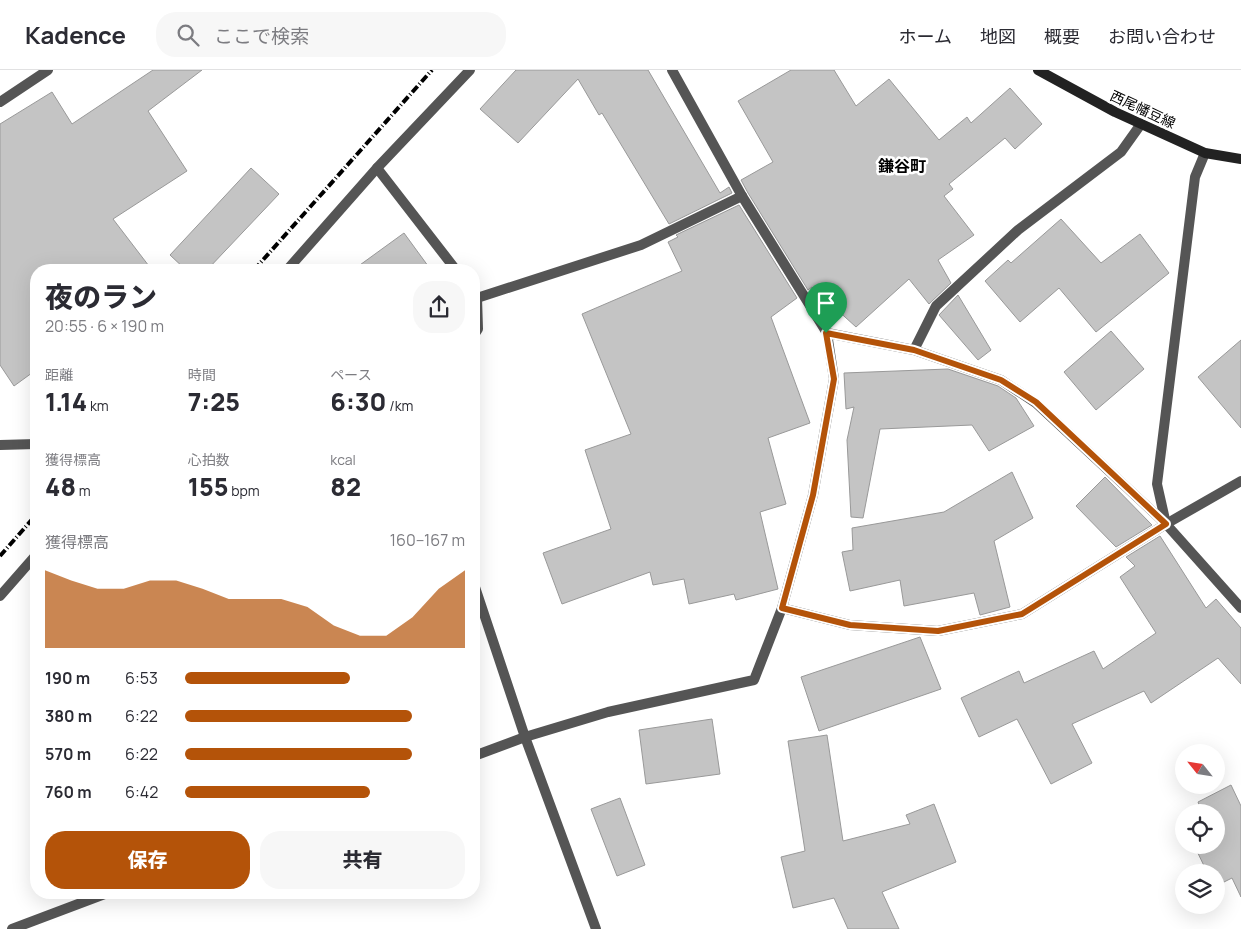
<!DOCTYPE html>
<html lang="ja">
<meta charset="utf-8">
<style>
body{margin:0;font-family:Manrope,"Noto Sans JP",sans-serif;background:#f7f7f7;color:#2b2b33;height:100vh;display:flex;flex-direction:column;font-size:19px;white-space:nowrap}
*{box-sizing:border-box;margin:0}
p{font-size:16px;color:#7c7c81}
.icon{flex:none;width:28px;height:28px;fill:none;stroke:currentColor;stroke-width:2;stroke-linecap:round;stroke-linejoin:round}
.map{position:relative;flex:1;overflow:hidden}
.sheet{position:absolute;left:30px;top:194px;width:450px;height:635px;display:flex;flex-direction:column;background:#fff;border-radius:20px;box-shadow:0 5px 20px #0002}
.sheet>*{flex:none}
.needle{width:32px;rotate:300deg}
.tools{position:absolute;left:1175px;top:674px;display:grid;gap:10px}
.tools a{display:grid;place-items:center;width:50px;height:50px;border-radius:50%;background:#fff;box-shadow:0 5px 20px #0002;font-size:25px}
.pin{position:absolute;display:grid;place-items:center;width:42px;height:42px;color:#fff;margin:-51px -21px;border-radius:50% 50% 50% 0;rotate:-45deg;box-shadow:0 0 5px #0007}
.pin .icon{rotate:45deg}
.round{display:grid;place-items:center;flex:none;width:52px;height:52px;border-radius:20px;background:#f7f7f7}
.headline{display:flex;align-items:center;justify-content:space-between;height:85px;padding:0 15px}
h1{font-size:28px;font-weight:800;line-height:38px}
.figures{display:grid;grid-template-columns:repeat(3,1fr);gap:8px;height:85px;padding:5px 15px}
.figures div{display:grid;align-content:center}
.figures b{font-size:25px;font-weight:800}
.figures small{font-size:14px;font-weight:400}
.figures p{font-size:14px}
.chart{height:140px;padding:10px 15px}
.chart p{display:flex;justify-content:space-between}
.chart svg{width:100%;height:90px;margin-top:5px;fill:#b45309;opacity:.7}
.button{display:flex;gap:10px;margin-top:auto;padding:10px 15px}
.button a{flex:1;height:58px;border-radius:20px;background:#b45309;color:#fff;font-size:20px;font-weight:800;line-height:58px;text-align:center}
.button a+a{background:#f7f7f7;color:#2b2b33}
ul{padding:0 15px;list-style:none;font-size:16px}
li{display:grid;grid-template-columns:80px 60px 1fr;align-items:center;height:38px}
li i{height:12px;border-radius:6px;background:#b45309}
header{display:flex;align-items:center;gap:30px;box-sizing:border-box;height:70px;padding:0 25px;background:#fff;border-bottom:1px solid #e1e1e2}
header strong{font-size:24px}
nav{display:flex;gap:28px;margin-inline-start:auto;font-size:18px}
.search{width:350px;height:45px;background:#f7f7f7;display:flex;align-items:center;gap:12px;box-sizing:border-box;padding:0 18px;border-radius:20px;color:#7c7c81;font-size:19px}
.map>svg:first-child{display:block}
.building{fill:#c4c4c4;stroke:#999}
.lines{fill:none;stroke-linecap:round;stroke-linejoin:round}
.lane{stroke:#555;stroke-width:10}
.street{stroke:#555;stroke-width:10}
.secondary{stroke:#222;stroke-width:10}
.rail{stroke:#000;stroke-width:4;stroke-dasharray:8 2.5 1 2.5;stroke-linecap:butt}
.route-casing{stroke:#fff;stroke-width:10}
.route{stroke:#b45309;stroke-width:6}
.labels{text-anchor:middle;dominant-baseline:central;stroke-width:5;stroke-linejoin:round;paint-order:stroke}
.street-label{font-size:14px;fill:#000;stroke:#fff}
.quarter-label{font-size:16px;font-weight:bold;fill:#000;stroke:#fff}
</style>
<header>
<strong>Kadence</strong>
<div class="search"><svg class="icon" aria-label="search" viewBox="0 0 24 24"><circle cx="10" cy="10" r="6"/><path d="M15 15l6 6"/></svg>ここで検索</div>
<nav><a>ホーム</a><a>地図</a><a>概要</a><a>お問い合わせ</a></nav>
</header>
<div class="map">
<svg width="1241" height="859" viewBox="0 0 1241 859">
<rect width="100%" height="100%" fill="#fff"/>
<!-- building -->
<g class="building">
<polygon points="153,0 202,0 148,41 187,101 113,149 152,200 36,200 36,300 14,316 0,295 0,54 52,22 72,54"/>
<polygon points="516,0 648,0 720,123 729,117 732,123 669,154 602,43 599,45 578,9 518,73 480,39"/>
<polygon points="791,0 834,0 856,36 889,9 939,70 967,47 971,53 1010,18 1042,54 1015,79 1005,68 949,114 953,119 944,126 974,165 938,190 951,213 929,234 909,209 856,257 812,217 808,220 748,123 741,110 773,92 738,31"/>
<polygon points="251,98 279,124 207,200 186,200 170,185"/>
<polygon points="739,135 797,228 771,247 810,353 768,368 786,434 760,442 778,519 736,530 734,524 689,534 684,509 653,515 650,502 562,534 543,483 611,459 585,380 631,364 582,244 682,201 668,172 678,167 676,165"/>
<polygon points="1061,149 1101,193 1140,164 1169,203 1096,262 1059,218 1020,252 985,211 1008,190 1011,193"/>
<polygon points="404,163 431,200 353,200"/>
<polygon points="958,225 991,280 978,290 939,245"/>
<polygon points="1111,261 1144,299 1096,340 1064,302"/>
<polygon points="1241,270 1241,358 1198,307"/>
<polygon points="948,299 998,316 1016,328 1034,356 989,381 972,355 880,359 863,448 851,447 847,370 854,337 846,339 844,303"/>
<polygon points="1012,402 1033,448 994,471 1010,537 980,545 974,523 904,536 900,510 850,521 842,482 853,480 852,458 944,442"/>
<polygon points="1105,407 1152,455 1116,477 1076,436"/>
<polygon points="1160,466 1206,538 1216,529 1241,558 1241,614 1218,588 1151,633 1144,621 1072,654 1092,693 1051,714 1017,649 979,667 961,628 1019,601 1024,613 1094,581 1103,599 1156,563 1120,507 1135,496 1126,487"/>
<polygon points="920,567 941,619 819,661 801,607"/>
<polygon points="712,649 720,704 646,714 639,660"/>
<polygon points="827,665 843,771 910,754 906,745 934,734 956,792 882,822 899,859 848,859 834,828 793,838 781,787 805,781 788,671"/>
<polygon points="1231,715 1241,736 1241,827 1232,808 1216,816 1216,802 1207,802 1194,775 1217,775 1216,742 1202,742 1198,732"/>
<polygon points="620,728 645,795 617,806 591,739"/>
</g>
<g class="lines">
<!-- lane -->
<polyline class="lane" points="0,32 48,0"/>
<!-- street -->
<g class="street">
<polyline points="377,98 456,200"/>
<polyline points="287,200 377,98 470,0"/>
<polyline points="477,228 641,175 742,126"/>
<polyline points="827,263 914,280 1001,310 1036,333 1166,454 1241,538"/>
<polyline points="474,265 478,259 477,228 474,224"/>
<polyline points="914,280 936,236 1018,160 1121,82 1141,54"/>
<polyline points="0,375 36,374"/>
<polyline points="1166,454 1157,414 1195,107 1205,83"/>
<polyline points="474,514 525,667 596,859"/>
<polyline points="0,526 36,485"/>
<polyline points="782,538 850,555 938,561 1022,544 1166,454 1241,411"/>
<polyline points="474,686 525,667 608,642 754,610 782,538 813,425 834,309 827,263 742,126 672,0"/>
<polyline points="12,859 110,822"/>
</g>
<!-- secondary -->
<polyline class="secondary" points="1038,0 1115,42 1205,83 1241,89"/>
<!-- rail -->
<g class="rail">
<polyline points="254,200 432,0"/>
<polyline points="0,486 36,445"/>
</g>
</g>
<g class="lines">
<defs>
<polygon id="route" points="826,263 914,280 1001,310 1036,332 1166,454 1022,544 938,561 850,555 782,538 813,425 834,309"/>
</defs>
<!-- route casing -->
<use href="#route" class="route-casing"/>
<!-- route -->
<use href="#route" class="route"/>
</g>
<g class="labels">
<!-- street labels -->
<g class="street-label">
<text transform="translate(1143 39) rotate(25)">西尾幡豆線</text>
</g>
<!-- quarter labels -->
<g class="quarter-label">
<text x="902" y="96">鎌谷町</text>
</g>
</g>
</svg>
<div class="tools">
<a><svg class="needle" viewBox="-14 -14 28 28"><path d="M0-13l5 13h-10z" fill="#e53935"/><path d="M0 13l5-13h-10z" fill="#7c7c81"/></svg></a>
<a><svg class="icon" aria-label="locate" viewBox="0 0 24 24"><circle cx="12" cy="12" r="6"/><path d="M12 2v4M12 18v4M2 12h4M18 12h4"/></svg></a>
<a><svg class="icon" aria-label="layers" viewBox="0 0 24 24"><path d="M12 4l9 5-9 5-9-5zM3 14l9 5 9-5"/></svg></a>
</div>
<div class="pin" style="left:826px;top:263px;background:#1e9e55"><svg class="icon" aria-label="arrive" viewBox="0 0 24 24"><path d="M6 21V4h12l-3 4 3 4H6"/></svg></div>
<section class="sheet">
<div class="headline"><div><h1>夜のラン</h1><p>20:55 · 6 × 190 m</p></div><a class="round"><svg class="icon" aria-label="share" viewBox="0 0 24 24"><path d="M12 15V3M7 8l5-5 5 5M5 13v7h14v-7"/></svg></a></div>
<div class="figures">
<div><p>距離</p><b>1.14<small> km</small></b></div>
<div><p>時間</p><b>7:25</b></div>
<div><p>ペース</p><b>6:30<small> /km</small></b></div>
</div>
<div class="figures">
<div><p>獲得標高</p><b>48<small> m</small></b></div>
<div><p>心拍数</p><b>155<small> bpm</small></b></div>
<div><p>kcal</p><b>82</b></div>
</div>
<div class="chart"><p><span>獲得標高</span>160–167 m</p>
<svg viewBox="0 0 160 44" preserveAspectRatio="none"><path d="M0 44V6L10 11L20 15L30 15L40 11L50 11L60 15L70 20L80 20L90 20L100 24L110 33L120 38L130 38L140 29L150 15L160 6V44z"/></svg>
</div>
<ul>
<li><b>190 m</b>6:53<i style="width:59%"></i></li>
<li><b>380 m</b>6:22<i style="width:81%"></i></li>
<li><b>570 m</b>6:22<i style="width:81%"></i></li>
<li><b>760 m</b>6:42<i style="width:66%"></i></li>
</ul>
<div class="button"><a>保存</a><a>共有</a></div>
</section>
</div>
